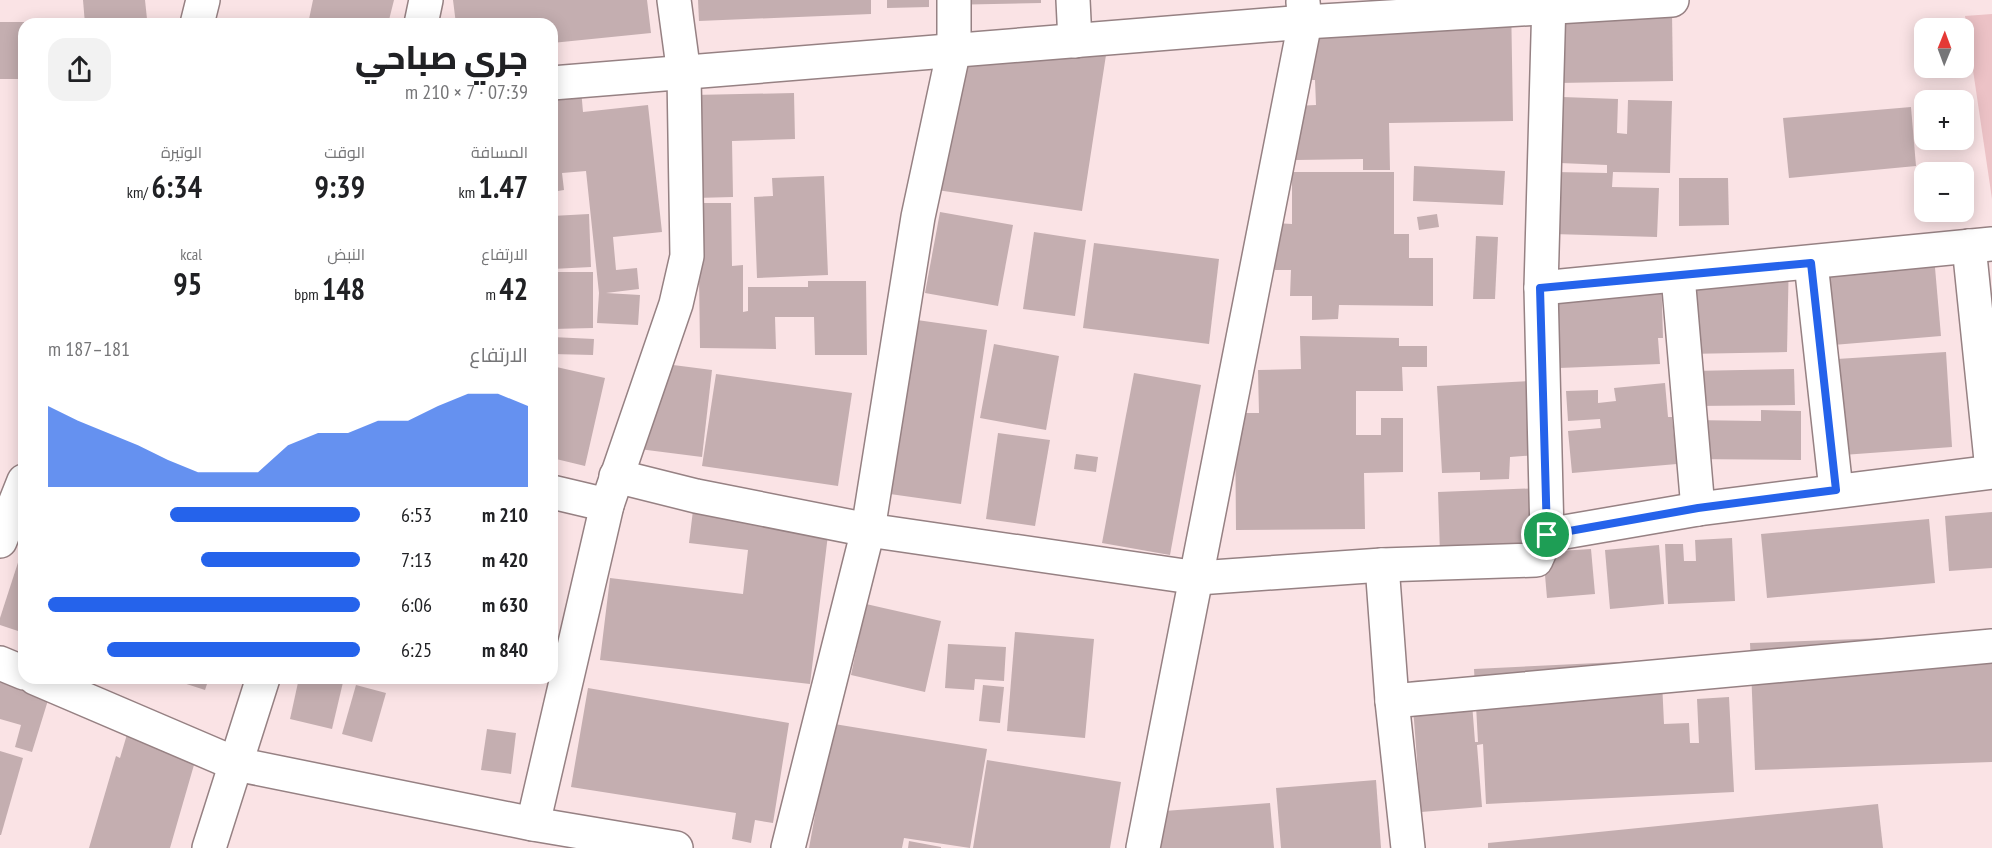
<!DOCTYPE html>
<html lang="ar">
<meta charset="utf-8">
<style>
body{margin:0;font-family:"PT Sans Narrow",Cairo,sans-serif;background:#f2f2f2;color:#202124;direction:rtl;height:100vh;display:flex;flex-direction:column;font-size:22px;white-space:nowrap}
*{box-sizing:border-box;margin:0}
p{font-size:20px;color:#757577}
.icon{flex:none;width:33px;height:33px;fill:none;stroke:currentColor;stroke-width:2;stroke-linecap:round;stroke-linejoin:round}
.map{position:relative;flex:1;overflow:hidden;direction:ltr}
.side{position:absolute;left:18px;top:18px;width:540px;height:666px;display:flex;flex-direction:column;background:#fff;border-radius:18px;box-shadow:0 3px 15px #0003;direction:rtl}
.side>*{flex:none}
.needle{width:39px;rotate:1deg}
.buttons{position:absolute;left:1914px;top:18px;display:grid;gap:12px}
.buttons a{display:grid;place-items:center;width:60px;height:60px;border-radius:12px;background:#fff;box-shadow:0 3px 15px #0003;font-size:30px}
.pin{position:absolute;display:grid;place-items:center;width:51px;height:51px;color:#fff;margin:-26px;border:3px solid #fff;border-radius:50%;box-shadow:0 2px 6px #0007}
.round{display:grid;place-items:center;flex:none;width:63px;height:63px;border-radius:18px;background:#f2f2f2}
.head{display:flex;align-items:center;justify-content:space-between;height:102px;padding:0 30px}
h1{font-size:33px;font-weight:800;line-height:45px}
.figures{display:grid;grid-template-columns:repeat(3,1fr);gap:9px;height:102px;padding:6px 30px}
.figures div{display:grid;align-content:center}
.figures b{font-size:30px;font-weight:800}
.figures small{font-size:16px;font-weight:400}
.figures p{font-size:16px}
.chart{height:168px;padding:12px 30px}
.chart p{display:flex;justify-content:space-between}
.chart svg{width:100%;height:108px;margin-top:6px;fill:#2563eb;opacity:.7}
ul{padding:0 30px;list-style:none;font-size:20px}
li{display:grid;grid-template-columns:96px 72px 1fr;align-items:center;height:45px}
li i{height:15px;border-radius:8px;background:#2563eb}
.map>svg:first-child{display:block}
.green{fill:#ecc2c6}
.building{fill:#c4aeb0}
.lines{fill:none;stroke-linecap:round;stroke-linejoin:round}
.minor-casing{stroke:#968183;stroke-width:36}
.major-casing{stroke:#968183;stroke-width:36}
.minor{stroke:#fff;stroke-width:33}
.major{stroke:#fff;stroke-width:33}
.route-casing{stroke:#fff;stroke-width:12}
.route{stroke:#2563eb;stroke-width:8}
</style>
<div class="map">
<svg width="1992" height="848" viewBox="0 0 1992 848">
<rect width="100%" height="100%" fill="#fae3e5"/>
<!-- green -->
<polygon class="green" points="1992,14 1992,199 1965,16"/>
<!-- building -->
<g class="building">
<polygon points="83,0 145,0 147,19 85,24"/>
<polygon points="313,0 394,0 388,24 308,24"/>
<polygon points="453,0 647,0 651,33 552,43 552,24 456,24"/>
<polygon points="698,0 871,0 871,14 699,21"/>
<polygon points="887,0 929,0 929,7 887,8"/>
<polygon points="944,0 1041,0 1041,3 944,5"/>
<polygon points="1394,0 1511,0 1513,121 1389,123 1390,170 1363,170 1363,159 1296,160 1294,106 1316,105 1315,80 1309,80 1308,17 1394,16"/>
<polygon points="1672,13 1673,81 1558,83 1557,14"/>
<polygon points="214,17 235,23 235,24 212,24"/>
<rect x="0" y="22" width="24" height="57"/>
<polygon points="1108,42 1082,211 923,188 944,46"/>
<polygon points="581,89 583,112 648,105 662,232 613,237 616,270 637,268 639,289 606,293 640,295 638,325 597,323 599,293 586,171 562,173 564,190 552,192 552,92"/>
<polygon points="794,93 795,139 732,141 733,197 695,198 693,95"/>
<polygon points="1562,97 1618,99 1617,133 1627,134 1628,100 1672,101 1670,173 1613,172 1612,187 1659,188 1657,237 1553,234 1555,172 1607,173 1607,165 1560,163"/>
<polygon points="1911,107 1916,166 1789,178 1783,118"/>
<polygon points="1414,166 1505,171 1503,205 1413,201"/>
<polygon points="1292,172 1394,172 1394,234 1409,234 1409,258 1433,258 1433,306 1339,305 1338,319 1312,320 1312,296 1290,296 1291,270 1275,270 1275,223 1292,224"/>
<polygon points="824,176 828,275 757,278 754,197 773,196 772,178"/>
<polygon points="1679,178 1728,178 1729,225 1679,226"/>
<polygon points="698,203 731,203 732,266 743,265 743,312 748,311 748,287 808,287 808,281 866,281 867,355 815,355 814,317 775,317 776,349 700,348"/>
<polygon points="940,212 1013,225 998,306 925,293"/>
<polygon points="589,214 591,267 552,269 552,216"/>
<polygon points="1437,214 1439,227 1419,230 1417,217"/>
<polygon points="1034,232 1086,240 1075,316 1023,309"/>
<polygon points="1476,236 1498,237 1495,299 1473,299"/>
<polygon points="1094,243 1219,259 1209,344 1083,328"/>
<polygon points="1933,245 1941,336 1833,345 1825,249"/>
<polygon points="1789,254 1787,352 1686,354 1684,266"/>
<polygon points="1661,271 1663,338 1658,338 1660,364 1559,368 1555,275"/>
<polygon points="552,272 593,272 593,328 552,329"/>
<polygon points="903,318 987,330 961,504 890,494"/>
<polygon points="1300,336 1399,338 1399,346 1427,346 1427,367 1402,367 1403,391 1356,391 1356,435 1381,435 1381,418 1403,418 1403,472 1364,473 1365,529 1236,530 1235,413 1259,413 1258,370 1301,369"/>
<polygon points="552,337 594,339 593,355 552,354"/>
<polygon points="994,344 1059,356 1046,430 980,418"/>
<polygon points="1946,352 1952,447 1843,455 1837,359"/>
<polygon points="650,362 712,370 702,457 639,449"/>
<polygon points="552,366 605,378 585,466 552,458"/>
<polygon points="1794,369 1795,405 1692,406 1691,371"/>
<polygon points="1134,373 1201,385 1170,555 1102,543"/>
<polygon points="716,374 852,393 838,486 702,466"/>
<polygon points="1531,381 1535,455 1510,457 1509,479 1480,480 1480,472 1442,473 1437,386"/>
<polygon points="1665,383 1668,417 1672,417 1677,464 1572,473 1568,431 1601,428 1600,419 1568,421 1566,391 1598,390 1598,403 1616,401 1614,388"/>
<polygon points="1761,410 1801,411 1801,460 1690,459 1690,420 1761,421"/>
<polygon points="998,433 1050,440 1035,526 986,519"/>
<polygon points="1076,454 1098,457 1096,472 1074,469"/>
<polygon points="1541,488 1539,546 1440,554 1438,492"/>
<polygon points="695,494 830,518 810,684 600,660 610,578 743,594 748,550 689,543"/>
<polygon points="1992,512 1992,568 1949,571 1945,516"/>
<polygon points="1929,519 1935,583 1767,598 1761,534"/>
<polygon points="1732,538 1735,601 1668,604 1665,544 1683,544 1684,561 1696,561 1695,540"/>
<polygon points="24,544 24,633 0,625 0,618"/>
<polygon points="1659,545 1664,604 1610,609 1605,550"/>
<polygon points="1591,549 1595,594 1547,598 1543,552"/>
<polygon points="866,604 941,621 925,692 851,675"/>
<polygon points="1015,632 1094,639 1085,738 1007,731"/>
<polygon points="1992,634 1992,762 1755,770 1750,643"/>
<polygon points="948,644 1006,647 1004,681 975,679 974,690 945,688"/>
<polygon points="1661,660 1664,724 1689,723 1690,743 1699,743 1697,699 1729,697 1734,792 1486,804 1483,744 1477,745 1482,807 1421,812 1411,681 1470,677 1475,742 1478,742 1474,669"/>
<polygon points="168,678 209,678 205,690"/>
<polygon points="299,678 344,678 332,729 290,719"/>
<polygon points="0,682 49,697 32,752 15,747 21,725 0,719"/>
<polygon points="356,685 386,693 372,742 342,734"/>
<polygon points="983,685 1004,687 1000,723 979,721"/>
<polygon points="588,688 789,723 773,823 755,820 751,843 732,839 736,813 571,787"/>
<polygon points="822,722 987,749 970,848 904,838 902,848 809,848 816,810 807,808"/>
<polygon points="487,729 516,733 511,774 481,770"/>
<polygon points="128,731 198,751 170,848 89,848 116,756 120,758"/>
<polygon points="0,751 23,758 1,835 0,835"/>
<polygon points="987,760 1121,782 1110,848 973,848"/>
<polygon points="1376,780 1381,848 1281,848 1276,788"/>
<polygon points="1270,803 1274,848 1141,848 1138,813"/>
<polygon points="1878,804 1883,848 1488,848 1488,843"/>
<polygon points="909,841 941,847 941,848 908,848"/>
</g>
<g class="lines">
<defs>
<g id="minor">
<polyline points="1073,0 1075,41"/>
<polyline points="421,24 426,0"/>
<polyline points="552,83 1305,22 1672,0"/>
<polyline points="1969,246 1992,470"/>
<polyline points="1811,263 1836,490"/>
<polyline points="1678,276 1698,509"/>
<polyline points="1541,288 1992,244"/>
<polyline points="616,476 696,496 868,530 1198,578 1382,565 1536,560 1547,535 1698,509 1992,472"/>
<polyline points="552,492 607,505"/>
<polyline points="1547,535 1541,288 1549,0"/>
<polyline points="1382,565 1392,701 1408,848"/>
<polyline points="0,663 24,673"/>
<polyline points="35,678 236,764 533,824 676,848"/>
<polyline points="1392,701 1992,646"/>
<polyline points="533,824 607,505 676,304 687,256 684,74 674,0"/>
<polyline points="209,848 263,678"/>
<polyline points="788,848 868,530 918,217 954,49 954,0"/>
<polyline points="1143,848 1305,22 1303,2"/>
</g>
<g id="major">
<polyline points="197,24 203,0"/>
<polyline points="0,541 24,481"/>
</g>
</defs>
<!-- minor casing -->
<use href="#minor" class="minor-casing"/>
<!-- major casing -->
<use href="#major" class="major-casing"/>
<!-- minor -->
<use href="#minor" class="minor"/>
<!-- major -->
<use href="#major" class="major"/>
</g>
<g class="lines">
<defs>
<polygon id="route" points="1811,263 1836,490 1698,508 1547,535 1540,288"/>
</defs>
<!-- route casing -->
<use href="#route" class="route-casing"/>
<!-- route -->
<use href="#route" class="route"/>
</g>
</svg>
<div class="buttons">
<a><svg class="needle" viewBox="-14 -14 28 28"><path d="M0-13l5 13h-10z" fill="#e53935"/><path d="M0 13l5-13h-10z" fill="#757577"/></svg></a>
<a>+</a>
<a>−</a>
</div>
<div class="pin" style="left:1547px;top:535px;background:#1e9e55"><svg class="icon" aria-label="arrive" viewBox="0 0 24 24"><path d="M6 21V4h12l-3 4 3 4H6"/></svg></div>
<section class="side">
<div class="head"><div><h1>جري صباحي</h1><p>07:39 · 7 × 210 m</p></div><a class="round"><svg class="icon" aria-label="share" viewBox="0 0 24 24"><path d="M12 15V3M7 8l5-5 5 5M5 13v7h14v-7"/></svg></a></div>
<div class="figures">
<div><p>المسافة</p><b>1.47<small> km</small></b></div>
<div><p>الوقت</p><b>9:39</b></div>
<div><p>الوتيرة</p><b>6:34<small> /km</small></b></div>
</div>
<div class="figures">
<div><p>الارتفاع</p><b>42<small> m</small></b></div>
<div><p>النبض</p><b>148<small> bpm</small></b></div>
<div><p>kcal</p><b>95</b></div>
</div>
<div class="chart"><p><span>الارتفاع</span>181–187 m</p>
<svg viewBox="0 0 160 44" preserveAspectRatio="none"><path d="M0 44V11L10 17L20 22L30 27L40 33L50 38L60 38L70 38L80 27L90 22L100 22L110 17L120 17L130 11L140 6L150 6L160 11V44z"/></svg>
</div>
<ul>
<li><b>210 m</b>6:53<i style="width:61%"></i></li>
<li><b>420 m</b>7:13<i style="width:51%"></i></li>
<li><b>630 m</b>6:06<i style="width:100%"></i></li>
<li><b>840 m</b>6:25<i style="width:81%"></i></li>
</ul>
</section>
</div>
